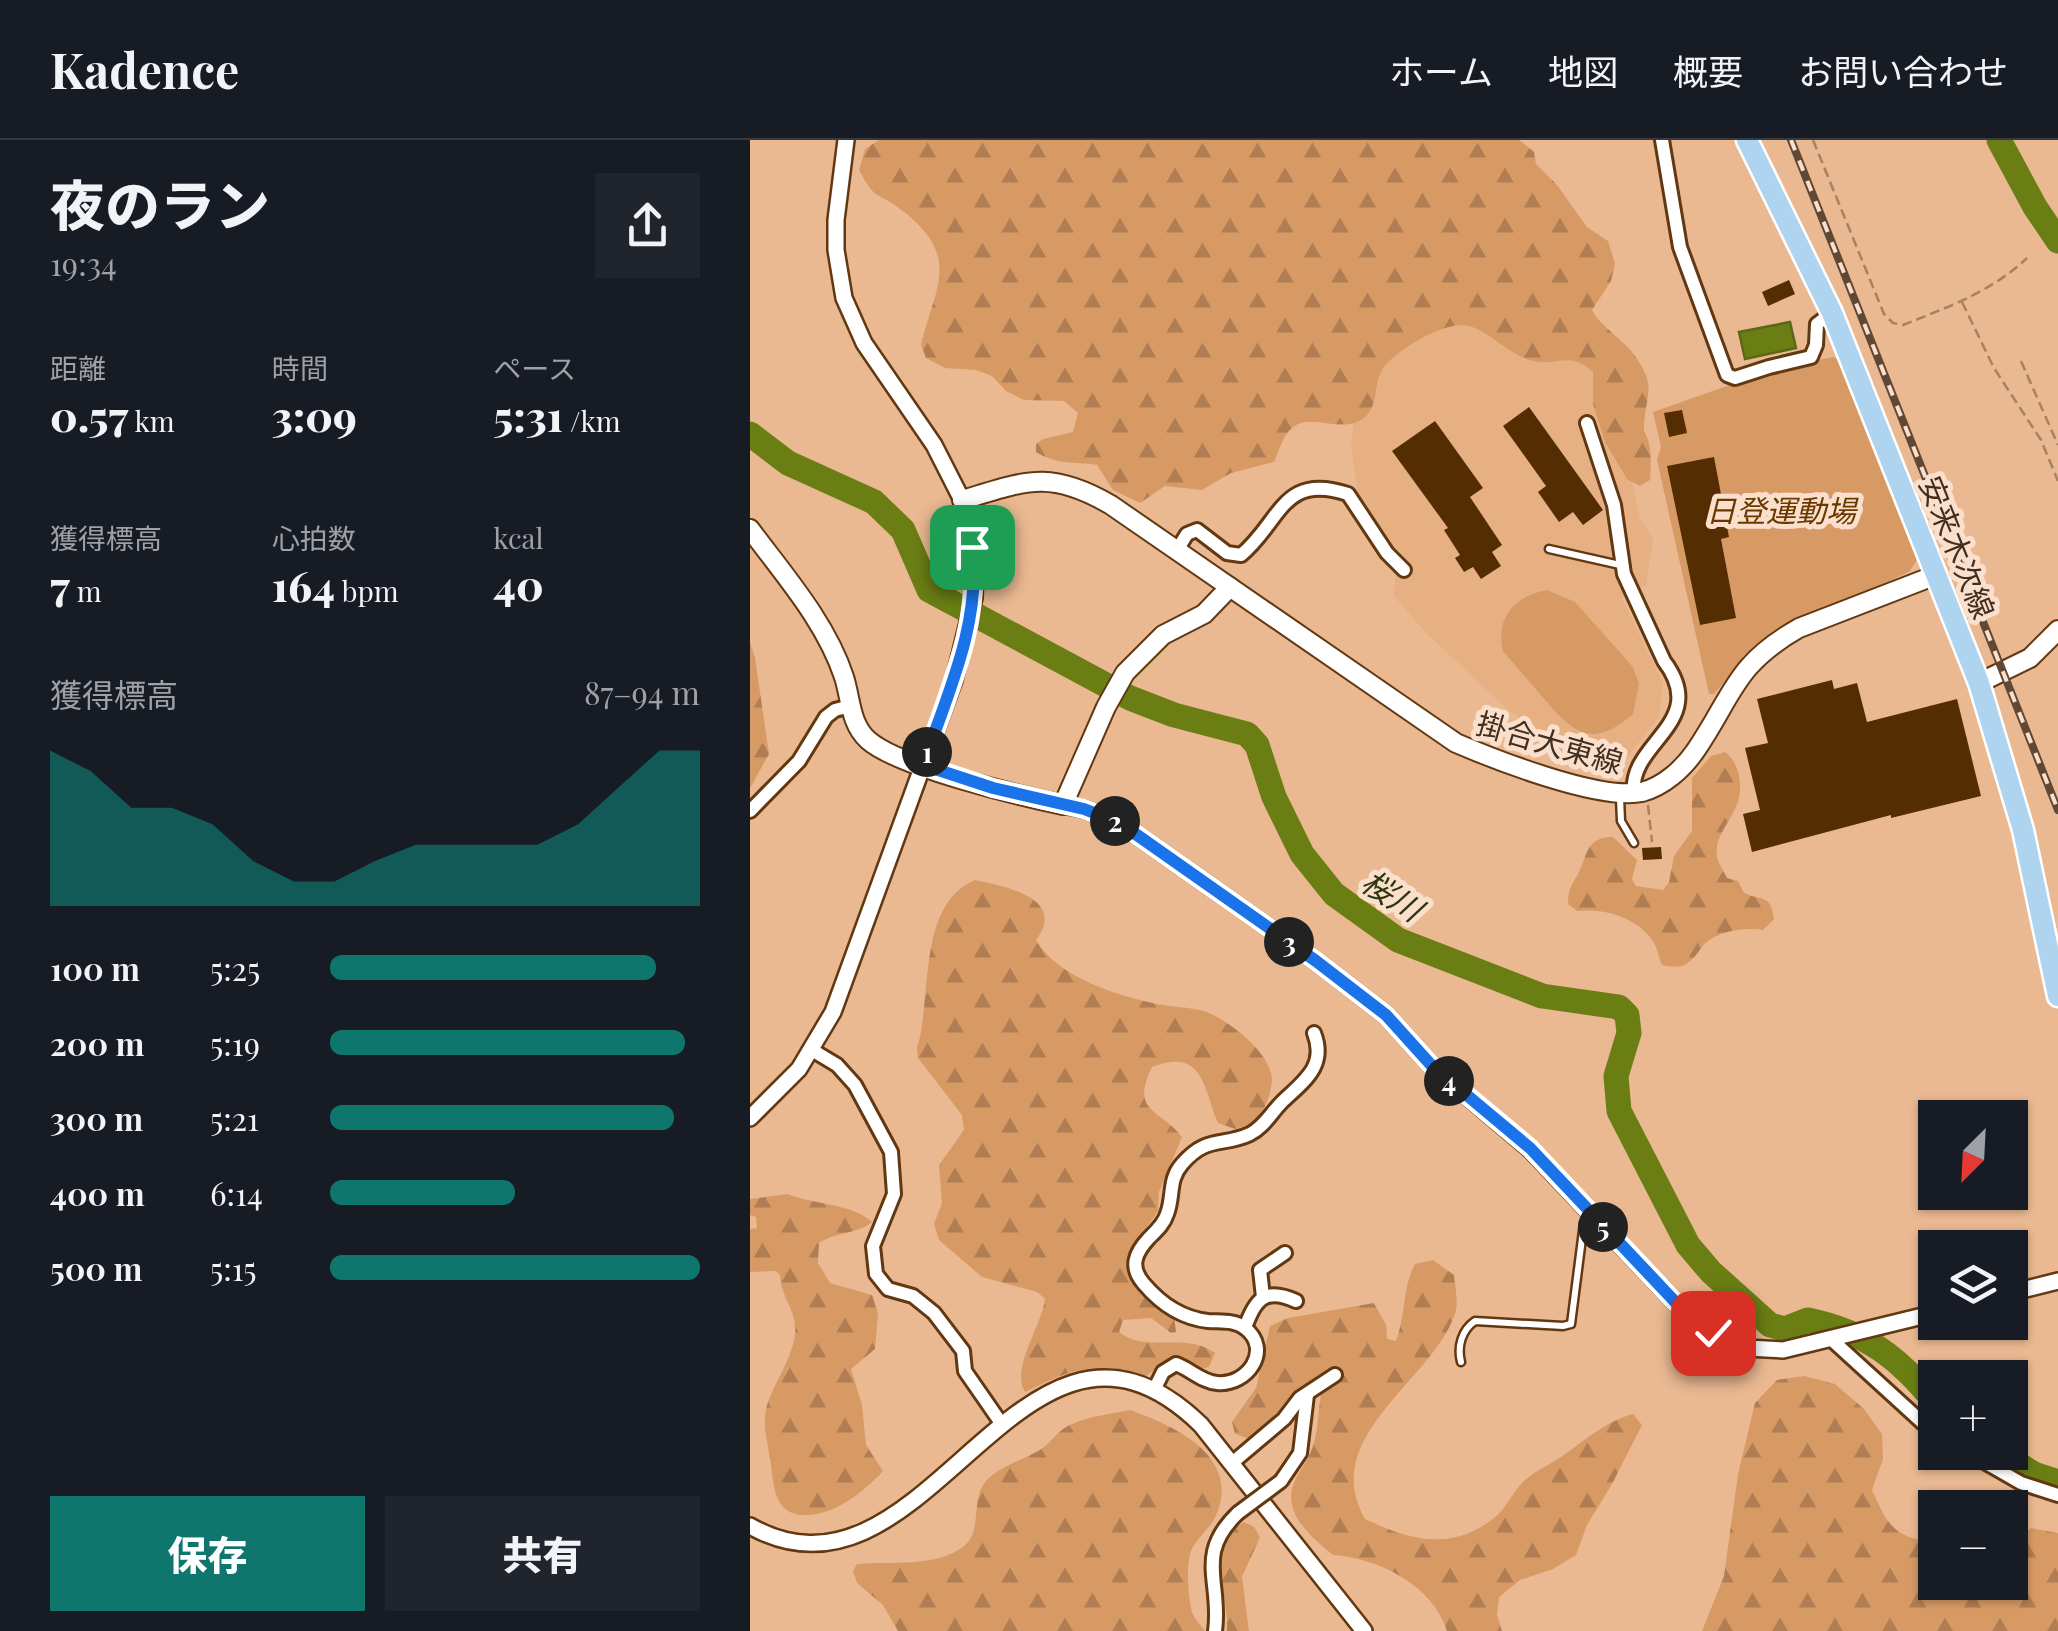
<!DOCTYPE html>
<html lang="ja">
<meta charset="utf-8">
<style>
body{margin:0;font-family:"Playfair Display","Noto Sans JP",serif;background:#20242c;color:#f1f3f6;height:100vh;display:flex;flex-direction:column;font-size:38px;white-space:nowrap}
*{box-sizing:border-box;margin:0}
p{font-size:32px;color:#9ea1a6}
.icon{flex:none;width:55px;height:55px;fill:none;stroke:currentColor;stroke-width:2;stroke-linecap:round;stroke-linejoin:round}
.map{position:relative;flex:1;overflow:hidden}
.sheet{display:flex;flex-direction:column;background:#171b24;width:750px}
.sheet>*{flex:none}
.needle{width:65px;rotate:204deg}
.buttons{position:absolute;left:1168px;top:960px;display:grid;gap:20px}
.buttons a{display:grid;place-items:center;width:110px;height:110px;border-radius:0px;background:#171b24;box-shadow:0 2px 8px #0004;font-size:50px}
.pin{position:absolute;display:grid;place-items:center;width:85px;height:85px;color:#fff;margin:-42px;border-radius:20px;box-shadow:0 5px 15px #0006}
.km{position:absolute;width:50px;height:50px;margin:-25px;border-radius:50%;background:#222;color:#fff;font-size:28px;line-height:50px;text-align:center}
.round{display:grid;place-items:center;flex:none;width:105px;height:105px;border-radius:0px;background:#20242c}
.headline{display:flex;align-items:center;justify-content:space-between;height:170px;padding:0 50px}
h1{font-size:55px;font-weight:800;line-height:75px}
.stats{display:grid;grid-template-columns:repeat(3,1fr);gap:15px;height:170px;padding:10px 50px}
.stats div{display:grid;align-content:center}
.stats b{font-size:42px;font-weight:800}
.stats small{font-size:28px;font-weight:400}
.stats p{font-size:28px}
.chart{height:280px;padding:20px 50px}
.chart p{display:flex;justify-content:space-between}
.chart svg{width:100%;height:180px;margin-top:10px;fill:#0f766e;opacity:.7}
.button{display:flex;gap:20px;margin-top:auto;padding:20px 50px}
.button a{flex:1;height:115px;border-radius:0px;background:#0f766e;color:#fff;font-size:40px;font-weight:800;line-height:115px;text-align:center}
.button a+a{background:#20242c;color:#f1f3f6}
ul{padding:0 50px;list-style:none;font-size:32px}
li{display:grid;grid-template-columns:160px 120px 1fr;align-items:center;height:75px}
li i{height:25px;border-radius:12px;background:#0f766e}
header{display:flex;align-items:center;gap:60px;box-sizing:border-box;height:140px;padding:0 50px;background:#171b24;border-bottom:2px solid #363941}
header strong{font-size:48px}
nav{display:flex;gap:55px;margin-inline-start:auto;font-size:35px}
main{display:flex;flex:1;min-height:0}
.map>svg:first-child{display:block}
.built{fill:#e6b083}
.forest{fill:url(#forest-firs)}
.park{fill:#d89a65}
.water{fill:#6a7e14;stroke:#5e6617;stroke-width:2.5}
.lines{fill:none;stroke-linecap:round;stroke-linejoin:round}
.river{stroke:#6a7e14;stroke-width:25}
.building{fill:#542d03}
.service-casing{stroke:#613811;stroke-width:11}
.minor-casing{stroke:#613811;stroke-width:18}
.tertiary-casing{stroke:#613811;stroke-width:20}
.secondary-casing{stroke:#613811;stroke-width:22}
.primary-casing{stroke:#fff;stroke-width:25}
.path{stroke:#a68163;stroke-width:2.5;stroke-dasharray:10 5;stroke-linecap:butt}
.service{stroke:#fff;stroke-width:6}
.minor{stroke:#fff;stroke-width:12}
.tertiary{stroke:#fff;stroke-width:15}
.secondary{stroke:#fff;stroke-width:18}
.primary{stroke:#aed4ef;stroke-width:20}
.rail-casing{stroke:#614834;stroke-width:8}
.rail{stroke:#f9dfcc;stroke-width:4;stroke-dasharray:11;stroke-linecap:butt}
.minor-bridge-casing{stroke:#613811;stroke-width:18;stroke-linecap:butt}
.minor-bridge{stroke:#fff;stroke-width:12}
.route-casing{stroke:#fff;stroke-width:20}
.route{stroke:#1a73e8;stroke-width:12}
.labels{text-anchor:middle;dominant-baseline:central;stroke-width:10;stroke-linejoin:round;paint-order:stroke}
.park-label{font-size:30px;font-style:italic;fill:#693800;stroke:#f9dfcc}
.street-label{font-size:30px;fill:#422e1f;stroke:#f9dfcc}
.water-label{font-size:32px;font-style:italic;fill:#2d360d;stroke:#f9dfcc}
</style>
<header>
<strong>Kadence</strong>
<nav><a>ホーム</a><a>地図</a><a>概要</a><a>お問い合わせ</a></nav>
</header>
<main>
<section class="sheet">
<div class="headline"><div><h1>夜のラン</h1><p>19:34</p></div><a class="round"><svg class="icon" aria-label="share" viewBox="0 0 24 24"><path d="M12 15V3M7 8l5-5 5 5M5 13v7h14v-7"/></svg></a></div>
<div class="stats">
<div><p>距離</p><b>0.57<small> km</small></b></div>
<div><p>時間</p><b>3:09</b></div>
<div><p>ペース</p><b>5:31<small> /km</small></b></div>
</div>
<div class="stats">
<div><p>獲得標高</p><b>7<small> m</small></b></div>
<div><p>心拍数</p><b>164<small> bpm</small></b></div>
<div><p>kcal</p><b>40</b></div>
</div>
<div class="chart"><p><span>獲得標高</span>87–94 m</p>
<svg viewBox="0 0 160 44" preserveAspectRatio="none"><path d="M0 44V6L10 11L20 20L30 20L40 24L50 33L60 38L70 38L80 33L90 29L100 29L110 29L120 29L130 24L140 15L150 6L160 6V44z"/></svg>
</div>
<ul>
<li><b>100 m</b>5:25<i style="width:88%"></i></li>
<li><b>200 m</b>5:19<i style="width:96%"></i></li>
<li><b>300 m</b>5:21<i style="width:93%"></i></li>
<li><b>400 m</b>6:14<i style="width:50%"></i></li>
<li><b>500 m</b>5:15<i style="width:100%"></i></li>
</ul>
<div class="button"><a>保存</a><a>共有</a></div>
</section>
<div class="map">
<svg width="1308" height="1491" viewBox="0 0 1308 1491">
<defs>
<pattern id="forest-firs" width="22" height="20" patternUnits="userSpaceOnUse" patternTransform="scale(2.5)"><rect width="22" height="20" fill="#d89a65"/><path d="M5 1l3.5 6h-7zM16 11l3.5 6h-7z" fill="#b17e53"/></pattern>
</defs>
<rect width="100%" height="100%" fill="#eab992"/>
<!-- built -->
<polygon class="built" points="668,175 840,198 870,283 890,378 903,399 896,446 871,457 913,543 909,577 867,630 836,624 757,569 674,491 644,456 647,420 622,388 607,350 601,306 611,216"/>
<!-- forest -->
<g class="forest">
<path d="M129 0H769L784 12 786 24 807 45 837 87 858 101 865 124 861 141 842 170C849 185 874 200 885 216 907 247 896 253 894 285 894 296 895 289 898 300 902 313 901 327 900 340L890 346 877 339 855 302 843 264V232C818 209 806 228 779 220 758 213 739 192 720 186 697 179 646 210 633 228 623 244 629 265 615 277 593 296 561 271 542 288 533 295 529 311 524 322L481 333 452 350 415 346 390 363 363 350 347 325C323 321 310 326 286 312V304L293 299 323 292 328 273 314 261 274 260 256 251 242 236 226 230 195 228 176 218 171 205C185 147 212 117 153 71 127 50 127 64 109 30L115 9Z"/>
<polygon points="0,502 5,518 19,614 0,648"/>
<path d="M975 612C983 618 985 623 988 632 999 673 963 687 967 716 968 723 974 732 977 738L988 741 994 753C1014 762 1020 753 1024 779L1013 790C994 787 965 791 952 807 940 824 934 830 912 825 909 818 907 808 903 801 887 777 854 768 827 771L818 764C818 749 821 746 828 734 838 714 836 697 863 697L887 720 882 739 886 746 913 750 919 742 924 716 942 691V638L961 616Z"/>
<path d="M225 740C254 746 318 758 286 800 307 837 368 856 407 864 422 867 439 867 454 871 477 879 522 913 522 940 521 958 514 969 505 983L485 989 468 983C453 948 454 907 402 927 380 973 409 968 432 997L409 1052 408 1071 386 1103 380 1119 388 1145 399 1161 424 1176 426 1192 421 1193 401 1178 373 1180 369 1192C397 1214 435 1191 465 1213L459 1227 451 1229 421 1219 396 1236C340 1223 326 1227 275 1252 260 1229 292 1185 295 1159L287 1152 232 1137 189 1100 184 1084 192 1063 189 1025 214 990 212 975 168 918 167 908C183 858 166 765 225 740Z"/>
<path d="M38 1054C63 1065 102 1063 122 1082 108 1094 85 1092 69 1103L68 1123 80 1143 122 1155 128 1173 125 1209 101 1229 112 1265 116 1305 133 1331C114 1352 83 1376 55 1375 22 1375 24 1343 20 1318 17 1300 12 1284 17 1265 25 1241 42 1219 45 1194 48 1172 30 1156 30 1135L26 1131 0 1132V1089L7 1088 6 1077 0 1075V1059Z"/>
<path d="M683 1120 704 1135C705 1147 709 1163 705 1174 682 1241 568 1297 615 1379 659 1400 701 1412 744 1378 756 1369 762 1353 773 1342 784 1331 798 1326 811 1317 834 1301 856 1281 883 1274L892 1285 862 1344 837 1385 826 1415 803 1429 770 1440 749 1457 747 1475 752 1491H697C683 1445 628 1418 583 1415 560 1396 529 1371 546 1338 553 1326 560 1317 564 1303 569 1285 568 1267 572 1249L565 1242 542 1257 515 1291 497 1298 485 1294 482 1282 506 1248 520 1186 538 1178 624 1163 636 1185 637 1199 646 1201C656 1175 652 1148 665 1124Z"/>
<path d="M1054 1236 1085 1244 1114 1269 1132 1294 1133 1319 1122 1350C1139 1388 1143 1395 1185 1404V1442H1260V1401L1281 1388 1308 1393V1491H952L974 1436 988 1334 1005 1263 1027 1240Z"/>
<path d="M380 1270C425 1286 490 1316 467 1373 462 1387 448 1396 441 1411 436 1424 438 1457 442 1472 444 1479 451 1485 455 1491H148L133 1465 107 1443 103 1431 107 1424C141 1421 186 1428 214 1406 233 1391 220 1360 236 1341 249 1326 273 1320 290 1310 301 1303 308 1290 320 1285 338 1276 361 1274 380 1270Z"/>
<path d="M494 1382 504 1387 510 1397 492 1437 499 1491H477C479 1456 455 1405 494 1382Z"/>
</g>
<!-- park -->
<g class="park">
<polygon points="1083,217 1087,219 1170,415 1160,431 1003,508 964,554 959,554 907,320 911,307 903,272 1025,229"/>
<path d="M797 450 825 462 883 527 889 544 883 574C844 608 825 595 796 561 781 544 767 527 753 511 745 477 765 456 797 450Z"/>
</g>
<!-- water -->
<polygon class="water" points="1040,182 1046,208 995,219 989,192"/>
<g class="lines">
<!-- river -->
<g class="river">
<polyline points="1249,0 1285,67 1308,101"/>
<path d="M0 294 38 323 124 362 153 390 179 450 380 558 424 575 497 594 507 605 524 657 552 714 584 754 648 800 792 856 869 867 877 875 879 893 866 936 869 971 938 1105 961 1132 1020 1185 1035 1189 1058 1180C1116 1192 1149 1218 1185 1262"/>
<polyline points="1248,1312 1284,1334 1308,1342"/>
</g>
</g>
<!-- building -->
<g class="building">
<polygon points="1039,140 1045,154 1018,166 1012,152"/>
<polygon points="779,267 853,370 833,385 823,372 809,382 788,352 796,346 753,286"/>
<polygon points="932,270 937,293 919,297 914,273"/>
<polygon points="685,281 733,348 720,357 752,405 742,412 751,426 731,439 723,427 714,432 705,418 710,415 694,390 698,388 642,311"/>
<polygon points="964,317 979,397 971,399 986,478 950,485 917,326"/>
<polygon points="1082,540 1084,549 1107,543 1117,582 1207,559 1231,656 1141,678 1141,675 1002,712 993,674 1010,670 995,608 1018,603 1007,559"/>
<polygon points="911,707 912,719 893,720 892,708"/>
</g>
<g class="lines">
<defs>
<g id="service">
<polyline points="799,409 870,425"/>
<polyline points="870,658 871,681 884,703"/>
<path d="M711 1222C707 1206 712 1190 725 1181L813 1186 821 1184 834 1083 840 1076"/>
</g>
<g id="minor">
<polyline points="912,0 930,107 977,235 985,238 1019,227 1061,217 1066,205 1067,184 1082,173"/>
<path d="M837 283 864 365 874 434 914 521C961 583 878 602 884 653"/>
<path d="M427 410 437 394 447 390 477 413 491 415C531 382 532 332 598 354L637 413 654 430"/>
<polyline points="0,671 49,621 76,577 85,570 100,566"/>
<polyline points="62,910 87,925 105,945 141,1012 144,1054 123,1106 126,1134 138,1149 163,1156 184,1173 213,1211 215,1231 251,1283"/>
<polyline points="513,1157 510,1130 535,1113"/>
<path d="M495 1188C505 1159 515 1147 546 1161"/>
<polyline points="1082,1200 1185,1294"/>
<path d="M404 1250 413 1232 426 1224C440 1229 452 1242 467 1243 497 1246 523 1210 495 1188 484 1180 471 1182 458 1181 431 1178 411 1164 394 1144 379 1127 385 1113 399 1098 406 1091 414 1084 417 1074 424 1056 418 1040 432 1024 457 995 472 1007 500 994 514 987 521 973 532 962 554 941 577 926 564 893"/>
<polyline points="1217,1312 1271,1343 1308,1355"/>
<polyline points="482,1323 534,1279 550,1258 585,1235"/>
<polyline points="531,1341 550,1313 557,1255"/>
<path d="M465 1491C472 1442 444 1415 488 1373"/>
</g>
<g id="tertiary">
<polyline points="313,665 334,669 370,683 566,821 636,875 682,926 780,1009 929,1166 963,1193 997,1208 1033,1210 1185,1173"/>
<polyline points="0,978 49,929 83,872 204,540 224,458 225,426 212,360 184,305 114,203 94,158 86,110 86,80 96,0"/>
<polyline points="1260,1153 1308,1141"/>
<path d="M0 1386C179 1487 271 1110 451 1285L614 1491"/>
</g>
<g id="secondary">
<path d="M212 360C276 341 299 329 361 365L706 603C746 620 850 661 892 652 914 646 933 629 946 610 984 554 984 525 1049 488L1186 435"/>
<path d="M0 389C34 435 76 482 94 537 101 559 100 584 118 600 148 627 271 656 313 665L356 567 375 533 413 495 454 474 480 447"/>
<polyline points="1229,543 1280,518 1308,490"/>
</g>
<polyline id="primary" points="997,0 1082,173 1229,543 1273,690 1308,856"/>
</defs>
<!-- service casing -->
<use href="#service" class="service-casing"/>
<!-- minor casing -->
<use href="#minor" class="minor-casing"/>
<!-- tertiary casing -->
<use href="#tertiary" class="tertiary-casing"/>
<!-- secondary casing -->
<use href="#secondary" class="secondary-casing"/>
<!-- primary casing -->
<use href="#primary" class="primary-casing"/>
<!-- path -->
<g class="path">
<path d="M1063 0 1134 174 1143 183 1153 185C1198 167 1241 152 1277 118"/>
<polyline points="1212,162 1244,228 1291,300 1308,341"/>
<polyline points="1271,221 1308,305"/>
<polyline points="898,665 902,702"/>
</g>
<!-- service -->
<use href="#service" class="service"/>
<!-- minor -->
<use href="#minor" class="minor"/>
<!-- tertiary -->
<use href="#tertiary" class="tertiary"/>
<!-- secondary -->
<use href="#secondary" class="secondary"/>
<!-- primary -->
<use href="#primary" class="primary"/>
<defs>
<polyline id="rail" points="1041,0 1308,670"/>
</defs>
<!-- rail casing -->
<use href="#rail" class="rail-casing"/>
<!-- rail -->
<use href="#rail" class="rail"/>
<defs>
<polyline id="minor-bridge" points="488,1373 531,1341"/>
</defs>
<!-- minor-bridge casing -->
<use href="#minor-bridge" class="minor-bridge-casing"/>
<!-- minor-bridge -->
<use href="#minor-bridge" class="minor-bridge"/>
</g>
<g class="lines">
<defs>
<path id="route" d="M222 407C232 482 197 555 173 625L243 648 334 669 370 683 566 821 636 875 682 926 780 1008 929 1166 963 1193"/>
</defs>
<!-- route casing -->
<use href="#route" class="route-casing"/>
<!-- route -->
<use href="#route" class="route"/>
</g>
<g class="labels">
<!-- park labels -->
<g class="park-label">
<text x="1031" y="370">日登運動場</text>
</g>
<!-- street labels -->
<g class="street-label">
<text transform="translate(1208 407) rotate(68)">安来木次線</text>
<text transform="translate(800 602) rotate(16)">掛合大東線</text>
</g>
<!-- water labels -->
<g class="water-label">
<text transform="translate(643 754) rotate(33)">桜川</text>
</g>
</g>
</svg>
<div class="buttons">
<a><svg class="needle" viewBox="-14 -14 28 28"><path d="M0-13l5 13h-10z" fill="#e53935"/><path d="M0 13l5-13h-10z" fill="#9ea1a6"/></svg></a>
<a><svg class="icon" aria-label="layers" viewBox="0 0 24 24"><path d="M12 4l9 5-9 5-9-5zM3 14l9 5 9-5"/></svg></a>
<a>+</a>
<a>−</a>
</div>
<div class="pin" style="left:222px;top:407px;background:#1e9e55"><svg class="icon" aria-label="arrive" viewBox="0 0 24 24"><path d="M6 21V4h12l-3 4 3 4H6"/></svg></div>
<div class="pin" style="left:963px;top:1193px;background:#d93025"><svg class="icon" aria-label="check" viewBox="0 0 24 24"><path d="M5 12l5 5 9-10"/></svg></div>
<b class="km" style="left:177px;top:612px">1</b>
<b class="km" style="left:365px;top:681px">2</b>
<b class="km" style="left:539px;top:802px">3</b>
<b class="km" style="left:699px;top:941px">4</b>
<b class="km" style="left:853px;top:1087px">5</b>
</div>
</main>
